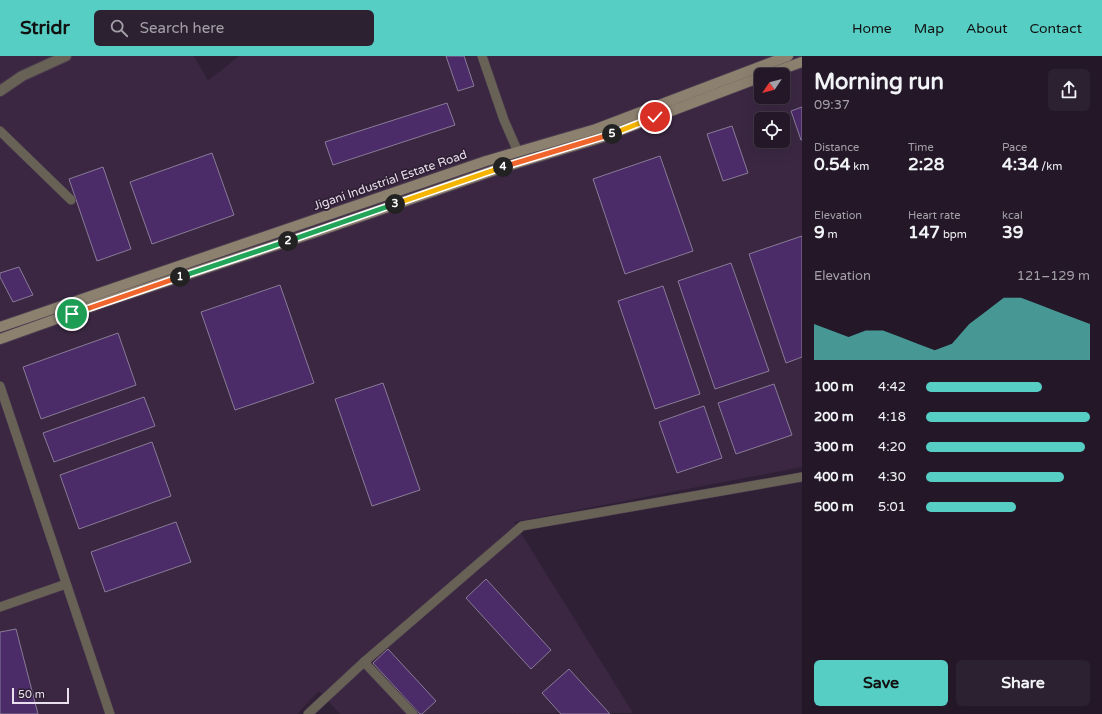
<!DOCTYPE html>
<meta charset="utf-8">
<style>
body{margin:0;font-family:"Varela Round",sans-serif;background:#2c2130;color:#f1f3f6;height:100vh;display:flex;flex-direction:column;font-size:15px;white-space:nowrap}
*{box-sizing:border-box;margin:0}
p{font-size:13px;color:#a3a0a8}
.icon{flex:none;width:22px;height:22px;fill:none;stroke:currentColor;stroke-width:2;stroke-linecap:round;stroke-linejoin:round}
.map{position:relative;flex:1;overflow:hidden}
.side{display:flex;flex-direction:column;background:#241828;width:300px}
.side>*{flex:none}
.needle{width:26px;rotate:235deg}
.controls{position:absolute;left:754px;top:12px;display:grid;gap:8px}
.controls a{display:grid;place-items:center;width:36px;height:36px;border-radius:6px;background:#241828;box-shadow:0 4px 16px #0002,0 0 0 1px #413745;font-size:20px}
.scale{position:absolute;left:12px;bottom:10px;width:57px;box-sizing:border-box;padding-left:4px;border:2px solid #e9dfed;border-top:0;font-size:11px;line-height:14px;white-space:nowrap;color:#e9dfed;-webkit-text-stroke:3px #302035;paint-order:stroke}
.pin{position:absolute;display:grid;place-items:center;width:34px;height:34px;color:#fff;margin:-17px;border:2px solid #fff;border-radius:50%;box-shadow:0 1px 4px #0007}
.km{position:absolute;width:20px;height:20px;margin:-10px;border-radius:50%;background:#222;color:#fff;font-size:11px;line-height:20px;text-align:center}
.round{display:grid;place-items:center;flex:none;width:42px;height:42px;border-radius:6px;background:#2c2130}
.headline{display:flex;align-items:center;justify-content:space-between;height:68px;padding:0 12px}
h1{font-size:22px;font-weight:700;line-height:30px}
.stats{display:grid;grid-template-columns:repeat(3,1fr);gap:6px;height:68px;padding:4px 12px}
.stats div{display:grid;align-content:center}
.stats b{font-size:17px;font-weight:700}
.stats small{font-size:11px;font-weight:400}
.stats p{font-size:11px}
.chart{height:112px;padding:8px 12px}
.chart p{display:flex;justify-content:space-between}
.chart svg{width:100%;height:72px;margin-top:4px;fill:#56cec4;opacity:.7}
.button{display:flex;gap:8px;margin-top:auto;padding:8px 12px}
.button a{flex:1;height:46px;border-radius:6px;background:#56cec4;color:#111;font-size:16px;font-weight:700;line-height:46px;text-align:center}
.button a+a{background:#2c2130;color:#f1f3f6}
ul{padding:0 12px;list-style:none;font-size:13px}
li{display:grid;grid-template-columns:64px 48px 1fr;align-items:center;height:30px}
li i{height:10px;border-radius:5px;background:#56cec4}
header{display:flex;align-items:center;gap:24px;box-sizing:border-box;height:56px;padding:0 20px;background:#56cec4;color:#111}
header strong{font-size:19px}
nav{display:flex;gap:22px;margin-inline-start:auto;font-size:14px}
.search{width:280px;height:36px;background:#2c2130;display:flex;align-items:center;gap:10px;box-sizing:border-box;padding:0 14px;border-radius:6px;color:#a3a0a8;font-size:15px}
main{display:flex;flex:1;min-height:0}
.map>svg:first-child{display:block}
.built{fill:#3b2742;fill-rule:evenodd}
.building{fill:#4b2b68;stroke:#887c97}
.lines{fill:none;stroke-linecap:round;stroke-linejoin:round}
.minor-casing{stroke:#4a3b4f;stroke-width:10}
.tertiary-casing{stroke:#4a3b4f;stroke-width:12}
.secondary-casing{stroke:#4a3b4f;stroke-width:12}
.minor{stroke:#686155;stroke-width:9}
.tertiary{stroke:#686155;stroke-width:10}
.secondary{stroke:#8c816f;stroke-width:10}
.split-1-casing{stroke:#fff;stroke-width:8}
.split-2-casing{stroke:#fff;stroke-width:8}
.split-3-casing{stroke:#fff;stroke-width:8}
.split-4-casing{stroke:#fff;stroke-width:8}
.split-5-casing{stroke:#fff;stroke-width:8}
.split-6-casing{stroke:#fff;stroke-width:8}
.split-1{stroke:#f0652b;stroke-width:5}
.split-2{stroke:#22a559;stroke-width:5}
.split-3{stroke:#22a559;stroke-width:5}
.split-4{stroke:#f5b400;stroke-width:5}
.split-5{stroke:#f0652b;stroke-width:5}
.split-6{stroke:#f5b400;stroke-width:5}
.labels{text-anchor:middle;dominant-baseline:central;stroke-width:3.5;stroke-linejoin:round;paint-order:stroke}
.street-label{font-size:12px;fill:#e9dfed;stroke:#302035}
</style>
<header>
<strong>Stridr</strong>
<div class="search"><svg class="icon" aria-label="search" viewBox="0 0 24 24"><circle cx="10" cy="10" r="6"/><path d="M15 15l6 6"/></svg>Search here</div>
<nav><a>Home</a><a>Map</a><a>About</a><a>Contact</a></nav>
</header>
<main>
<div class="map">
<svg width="802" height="658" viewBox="0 0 802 658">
<rect width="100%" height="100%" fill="#302035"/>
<!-- built -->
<path class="built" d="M0 0H194L208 25 239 0H802V411L514 466 633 657 340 658 319 635 297 658H0ZM761 19H783V41H761ZM761 63H783V85H761Z"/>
<!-- building -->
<g class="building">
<polygon points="446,0 464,0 474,30 458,35"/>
<polygon points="447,47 455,69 333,109 325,86"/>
<polygon points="802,51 802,84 801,84 791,55"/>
<polygon points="732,70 748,117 723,125 707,78"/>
<polygon points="212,97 234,159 152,188 130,126"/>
<polygon points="660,100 693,195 625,218 593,123"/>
<polygon points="103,111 131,193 97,205 69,123"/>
<polygon points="802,180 802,301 786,307 749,198"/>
<polygon points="731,207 769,315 715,333 678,225"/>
<polygon points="19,211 33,239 13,246 0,221 0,217"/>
<polygon points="280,229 314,327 235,354 201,256"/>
<polygon points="663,230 700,338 655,353 618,245"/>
<polygon points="118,277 136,329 41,363 23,311"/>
<polygon points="383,327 420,434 372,450 335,343"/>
<polygon points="774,328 792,379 736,398 718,347"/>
<polygon points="144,341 155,370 54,406 43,377"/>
<polygon points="704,350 722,402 677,417 659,366"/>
<polygon points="152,386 171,440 79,473 60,419"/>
<polygon points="176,466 191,506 105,536 91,496"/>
<polygon points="486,523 551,594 531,613 466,542"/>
<polygon points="16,573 38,658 0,658 0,576"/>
<polygon points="388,593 436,645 422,658 420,658 373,607"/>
<polygon points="569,613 610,658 561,658 542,637"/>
</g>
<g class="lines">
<defs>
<g id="minor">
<polyline points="482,0 504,64 518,96"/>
<polyline points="0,75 71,144"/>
<polyline points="0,330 110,658"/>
<polyline points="0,551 66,528"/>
<polyline points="364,606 413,658"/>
<polyline points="308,658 364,606 522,470 802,421"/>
</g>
<polyline id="tertiary" points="0,35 22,20 66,0"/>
<g id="secondary">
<polyline points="766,19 802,6"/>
<polyline points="0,271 486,105 596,73 788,0"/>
<polyline points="0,283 101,247 319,175 501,112 600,82 761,21"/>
</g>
</defs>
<!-- minor casing -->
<use href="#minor" class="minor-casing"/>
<!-- tertiary casing -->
<use href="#tertiary" class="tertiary-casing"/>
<!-- secondary casing -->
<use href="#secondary" class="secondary-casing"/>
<!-- minor -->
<use href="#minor" class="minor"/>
<!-- tertiary -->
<use href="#tertiary" class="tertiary"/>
<!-- secondary -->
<use href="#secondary" class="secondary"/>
</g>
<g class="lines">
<defs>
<polyline id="split-1" points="72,258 180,221"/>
<polyline id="split-2" points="180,221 288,185"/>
<polyline id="split-3" points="288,185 395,148"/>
<polyline id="split-4" points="395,148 503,111"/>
<polyline id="split-5" points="503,111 612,78"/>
<polyline id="split-6" points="612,78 655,61"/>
</defs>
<!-- split-1 casing -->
<use href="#split-1" class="split-1-casing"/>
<!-- split-2 casing -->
<use href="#split-2" class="split-2-casing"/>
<!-- split-3 casing -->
<use href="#split-3" class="split-3-casing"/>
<!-- split-4 casing -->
<use href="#split-4" class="split-4-casing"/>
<!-- split-5 casing -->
<use href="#split-5" class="split-5-casing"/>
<!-- split-6 casing -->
<use href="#split-6" class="split-6-casing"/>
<!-- split-1 -->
<use href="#split-1" class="split-1"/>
<!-- split-2 -->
<use href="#split-2" class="split-2"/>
<!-- split-3 -->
<use href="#split-3" class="split-3"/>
<!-- split-4 -->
<use href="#split-4" class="split-4"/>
<!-- split-5 -->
<use href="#split-5" class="split-5"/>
<!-- split-6 -->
<use href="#split-6" class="split-6"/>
</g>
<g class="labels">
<!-- street labels -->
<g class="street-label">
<text transform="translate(390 124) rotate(-19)">Jigani Industrial Estate Road</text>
</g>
</g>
</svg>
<div class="controls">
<a><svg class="needle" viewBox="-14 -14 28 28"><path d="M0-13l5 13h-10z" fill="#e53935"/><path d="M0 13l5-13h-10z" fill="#a3a0a8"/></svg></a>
<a><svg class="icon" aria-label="locate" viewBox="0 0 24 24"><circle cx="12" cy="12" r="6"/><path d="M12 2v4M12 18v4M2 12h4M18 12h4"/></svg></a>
</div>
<div class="scale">50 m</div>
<div class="pin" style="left:72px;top:258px;background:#1e9e55"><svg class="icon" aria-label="arrive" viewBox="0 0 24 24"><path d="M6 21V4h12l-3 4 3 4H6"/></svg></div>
<div class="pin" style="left:655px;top:61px;background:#d93025"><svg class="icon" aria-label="check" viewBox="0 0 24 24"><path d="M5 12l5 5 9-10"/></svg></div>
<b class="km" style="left:180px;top:221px">1</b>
<b class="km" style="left:288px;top:185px">2</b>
<b class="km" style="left:395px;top:148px">3</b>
<b class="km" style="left:503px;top:111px">4</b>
<b class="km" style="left:612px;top:78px">5</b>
</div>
<section class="side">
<div class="headline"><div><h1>Morning run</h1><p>09:37</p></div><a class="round"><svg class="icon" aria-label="share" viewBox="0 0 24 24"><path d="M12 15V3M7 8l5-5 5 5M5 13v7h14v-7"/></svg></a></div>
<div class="stats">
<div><p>Distance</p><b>0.54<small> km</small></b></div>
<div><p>Time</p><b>2:28</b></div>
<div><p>Pace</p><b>4:34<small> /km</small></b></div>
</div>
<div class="stats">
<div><p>Elevation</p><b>9<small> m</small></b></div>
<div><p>Heart rate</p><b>147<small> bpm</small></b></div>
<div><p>kcal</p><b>39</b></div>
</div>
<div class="chart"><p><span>Elevation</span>121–129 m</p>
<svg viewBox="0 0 160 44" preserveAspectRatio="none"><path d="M0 44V22L10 26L20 30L30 26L40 26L50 30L60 34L70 38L80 34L90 22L100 14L110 6L120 6L130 10L140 14L150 18L160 22V44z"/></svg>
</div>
<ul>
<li><b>100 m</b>4:42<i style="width:71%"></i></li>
<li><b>200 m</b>4:18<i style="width:100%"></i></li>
<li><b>300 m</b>4:20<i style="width:97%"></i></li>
<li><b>400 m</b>4:30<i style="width:84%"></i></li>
<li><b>500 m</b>5:01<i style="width:55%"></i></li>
</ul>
<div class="button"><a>Save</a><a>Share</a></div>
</section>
</main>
